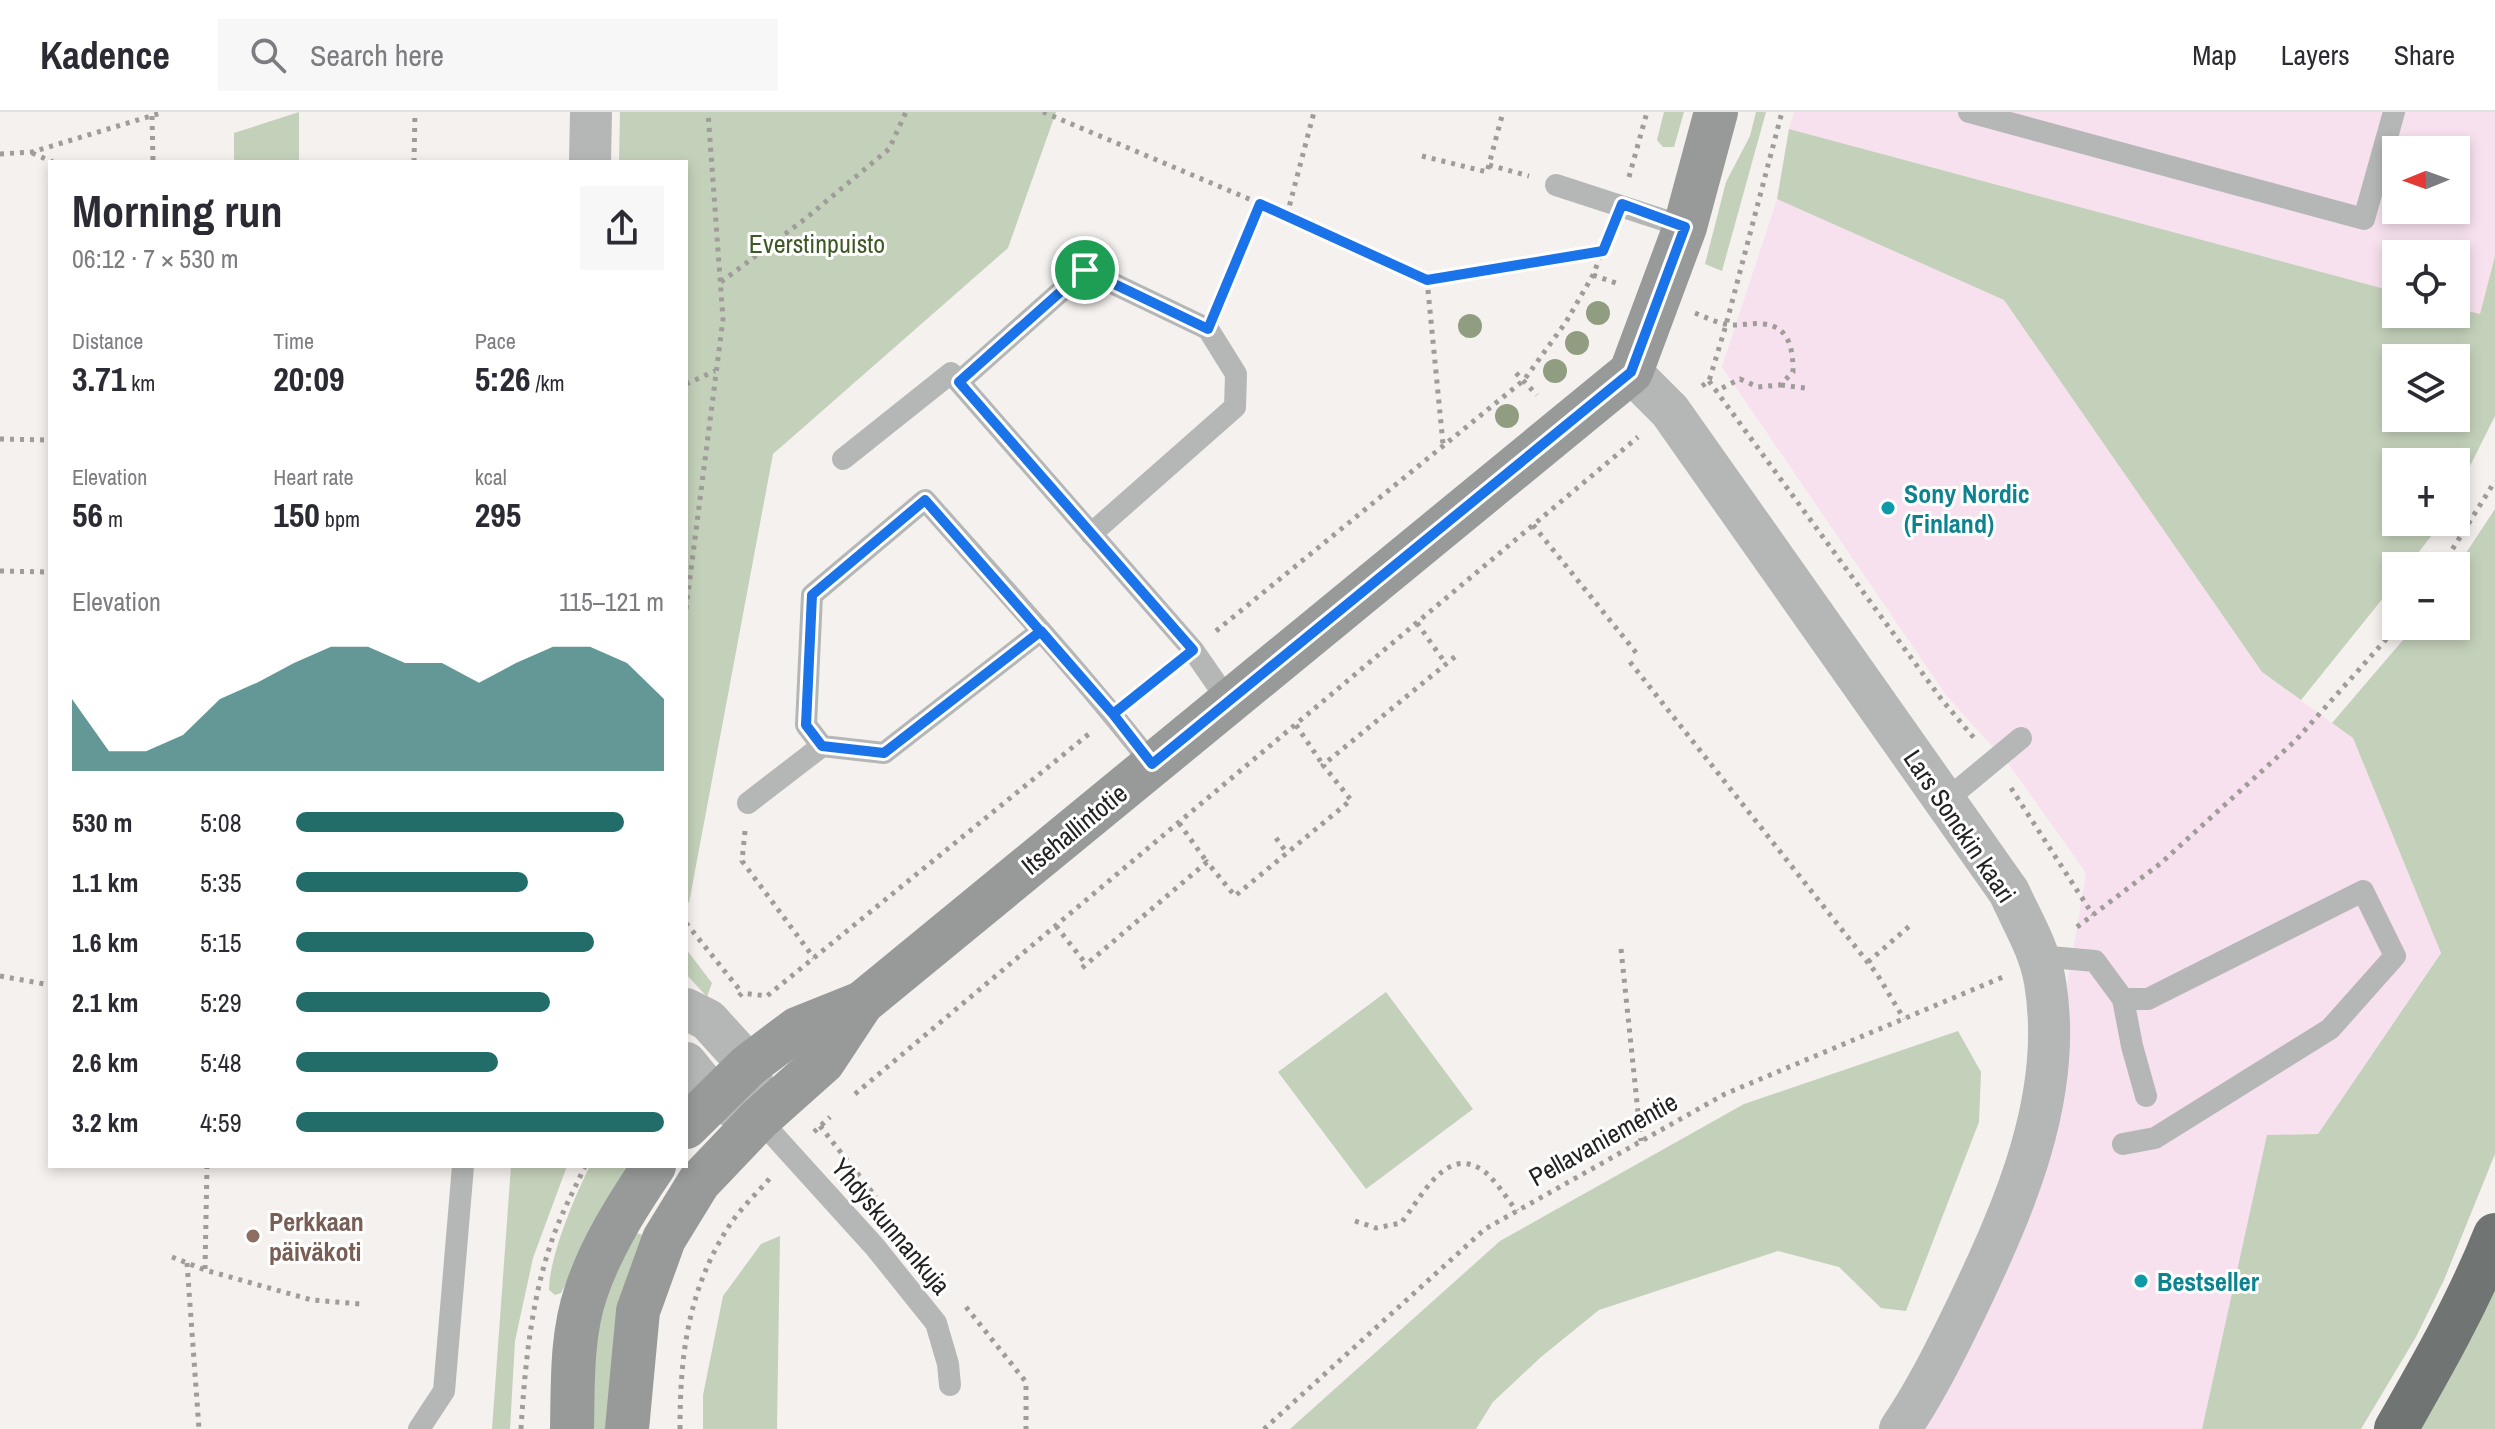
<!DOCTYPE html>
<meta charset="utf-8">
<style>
body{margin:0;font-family:"Archivo Narrow",sans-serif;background:#f7f7f7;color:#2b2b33;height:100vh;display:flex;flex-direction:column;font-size:30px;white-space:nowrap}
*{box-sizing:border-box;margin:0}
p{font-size:26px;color:#7c7c81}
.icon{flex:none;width:44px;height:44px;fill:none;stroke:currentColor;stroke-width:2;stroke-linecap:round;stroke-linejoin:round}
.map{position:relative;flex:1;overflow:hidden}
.side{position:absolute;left:48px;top:48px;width:640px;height:1008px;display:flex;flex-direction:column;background:#fff;border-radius:0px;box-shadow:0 4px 12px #0003}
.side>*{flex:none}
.needle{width:52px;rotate:269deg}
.buttons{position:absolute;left:2382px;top:24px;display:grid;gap:16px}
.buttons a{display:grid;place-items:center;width:88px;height:88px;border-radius:0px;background:#fff;box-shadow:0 4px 12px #0003;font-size:40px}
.pin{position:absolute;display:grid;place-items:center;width:68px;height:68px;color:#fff;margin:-34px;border:4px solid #fff;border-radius:50%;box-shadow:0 2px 8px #0007}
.round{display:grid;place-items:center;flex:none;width:84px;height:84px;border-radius:0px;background:#f7f7f7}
.head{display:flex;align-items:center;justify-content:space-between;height:136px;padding:0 24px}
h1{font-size:44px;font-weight:700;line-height:60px}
.figures{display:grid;grid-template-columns:repeat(3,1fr);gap:12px;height:136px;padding:8px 24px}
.figures div{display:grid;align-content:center}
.figures b{font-size:34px;font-weight:700}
.figures small{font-size:22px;font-weight:400}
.figures p{font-size:22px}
.chart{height:224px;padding:16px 24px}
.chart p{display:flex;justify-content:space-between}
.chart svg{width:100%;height:144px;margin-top:8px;fill:#226d6a;opacity:.7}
ul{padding:0 24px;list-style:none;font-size:26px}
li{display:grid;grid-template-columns:128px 96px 1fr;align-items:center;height:60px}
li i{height:20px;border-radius:10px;background:#226d6a}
header{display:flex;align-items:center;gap:48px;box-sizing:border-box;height:112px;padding:0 40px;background:#fff;border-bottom:2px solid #e1e1e2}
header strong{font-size:38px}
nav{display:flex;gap:44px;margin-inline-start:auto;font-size:28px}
.search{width:560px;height:72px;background:#f7f7f7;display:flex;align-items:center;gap:20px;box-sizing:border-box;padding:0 28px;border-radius:0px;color:#7c7c81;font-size:30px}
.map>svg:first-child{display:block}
.commercial{fill:#f7e1ee;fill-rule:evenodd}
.green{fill:#c4d1ba;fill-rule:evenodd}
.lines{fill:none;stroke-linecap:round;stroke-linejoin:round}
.path{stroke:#9f9c9a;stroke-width:5;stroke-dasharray:4 6;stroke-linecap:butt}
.service{stroke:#b5b7b6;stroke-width:22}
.minor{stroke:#b5b7b6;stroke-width:42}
.secondary{stroke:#979a99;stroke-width:44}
.motorway{stroke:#707472;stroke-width:44}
.tree{fill:#919d80}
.route-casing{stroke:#fff;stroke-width:16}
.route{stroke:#1a73e8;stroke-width:10}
.culture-dot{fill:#0f9aa8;stroke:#fff;stroke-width:3}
.education-dot{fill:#8d6e63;stroke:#fff;stroke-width:3}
.labels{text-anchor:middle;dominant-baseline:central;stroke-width:6;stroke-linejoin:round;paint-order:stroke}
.park-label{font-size:26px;fill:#3f5926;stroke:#fff}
.culture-label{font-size:26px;font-weight:bold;fill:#0d838f;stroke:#fff;text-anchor:start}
.street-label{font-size:26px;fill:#232221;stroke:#fff}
.education-label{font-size:26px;font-weight:bold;fill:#785e54;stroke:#fff;text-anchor:start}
</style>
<header>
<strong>Kadence</strong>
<div class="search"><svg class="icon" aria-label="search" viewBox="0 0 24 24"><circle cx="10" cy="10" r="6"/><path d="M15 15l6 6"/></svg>Search here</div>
<nav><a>Map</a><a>Layers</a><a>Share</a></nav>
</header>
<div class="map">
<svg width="2495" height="1317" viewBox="0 0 2495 1317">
<rect width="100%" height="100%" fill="#f5f1ee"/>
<!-- commercial -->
<g class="commercial">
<path d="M1794 0H2495V144L2480 202 2456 196V142H2396V180L1789 17ZM2396 38H2456V98H2396Z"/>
<polygon points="1777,87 2004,188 2262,560 2353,626 2441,840 2318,1022 2267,1024 2202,1317 1922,1317 2064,892 2086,761 2010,654 1946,583 1722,255"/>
</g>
<!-- green -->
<g class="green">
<polygon points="299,0 299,50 234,50 234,21"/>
<polygon points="620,0 1056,0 1008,136 773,342 689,791 686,789 686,50 619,50"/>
<polygon points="1664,0 1684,0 1674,35 1663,35 1657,28"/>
<polygon points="1756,0 1766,0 1722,159 1705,152 1726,70 1750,24"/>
<path d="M1789 17 2396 180V202H2456V196L2480 202 2495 144V304L2456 382V350H2396V410H2442L2408 454H2396V470L2301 588 2262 560 2004 188 1777 87ZM2396 246H2456V306H2396Z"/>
<polygon points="2495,397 2495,1042 2444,1168 2416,1225 2361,1317 2202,1317 2267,1023 2318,1022 2441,841 2353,626 2332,611 2415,514 2456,514 2456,456"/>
<polygon points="686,837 712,871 707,885 686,862"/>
<polygon points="1386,880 1473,997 1366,1077 1278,960"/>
<polygon points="1958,919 1981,960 1979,1010 1906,1199 1881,1196 1839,1155 1778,1139 1599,1198 1541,1245 1493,1290 1476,1317 1290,1317 1500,1129 1744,992"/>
<polygon points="511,1054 567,1054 533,1146 515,1229 510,1317 492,1317"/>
<path d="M590 1054H632L615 1078 561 1181 555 1183 549 1178C549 1146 575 1083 590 1054Z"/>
<polygon points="633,1120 643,1123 610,1317 582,1317 588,1228"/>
<polygon points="780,1124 777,1317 703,1317 703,1283 723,1184 761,1132"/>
<polygon points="2495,1171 2495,1317 2419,1317"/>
</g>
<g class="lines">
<!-- path -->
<g class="path">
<polyline points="1043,0 1287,103 1427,168 1603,139"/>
<polyline points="152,4 153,50"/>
<polyline points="32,41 53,50"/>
<polyline points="0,42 32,40 164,0"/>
<polyline points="1422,44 1487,60 1503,0"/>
<polyline points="414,50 415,0"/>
<polyline points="1489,53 1529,64"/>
<polyline points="1629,65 1647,0"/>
<polyline points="1287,103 1314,0"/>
<polyline points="1593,163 1619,172"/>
<polyline points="1427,168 1443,332"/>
<polyline points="721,170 805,107 889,37 906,0"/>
<polyline points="1219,190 1260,92"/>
<path d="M1695 201C1705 205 1715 210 1725 212 1738 215 1751 210 1764 212 1790 215 1793 238 1793 260L1780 273 1758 275 1740 267 1716 279"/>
<polyline points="1516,261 1537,283"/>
<polyline points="1709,269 1942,588 1974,626"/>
<polyline points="686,272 715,259"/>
<polyline points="1781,273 1805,276"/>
<polyline points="1702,274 1709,269 1726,213 1782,0"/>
<polyline points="0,327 50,328"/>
<polyline points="1533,413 1638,543"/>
<polyline points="2442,454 2495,369"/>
<polyline points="0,459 50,460"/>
<polyline points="686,497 723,207 708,0"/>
<polyline points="1417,511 1446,552"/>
<polyline points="1216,519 1524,268 1566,210 1593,163 1609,123"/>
<polyline points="1630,550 1877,862 1904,907"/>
<polyline points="1135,584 1168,558"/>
<polyline points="1296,613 1323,653"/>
<polyline points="2011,676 2093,803"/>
<polyline points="1179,711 1207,750"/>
<polyline points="745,719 742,749 814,846"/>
<polyline points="1276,726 1287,741"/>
<polyline points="686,811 739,877"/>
<polyline points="1056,814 1086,852"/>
<polyline points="2077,815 2161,751 2296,628 2398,514"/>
<polyline points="1621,837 1641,1029"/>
<polyline points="1868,850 1913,811"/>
<polyline points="1082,856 1207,750 1235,784 1351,688 1323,653 1457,543"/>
<polyline points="0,864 50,873"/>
<polyline points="739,884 742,881 767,884 1090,621"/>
<polyline points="855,982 1638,325"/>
<polyline points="820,1014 876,1085"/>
<polyline points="814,1020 830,1005"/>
<path d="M1355 1109 1376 1116 1401 1111C1421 1087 1446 1030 1485 1060 1497 1070 1507 1087 1517 1099"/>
<polyline points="172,1145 205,1158 312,1188 360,1192"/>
<polyline points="187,1151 199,1317"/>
<polyline points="205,1157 207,1054"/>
<polyline points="966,1195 1026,1270 1026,1317"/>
<path d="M521 1317C525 1253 531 1189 552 1128 561 1102 574 1078 585 1054"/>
<path d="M680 1317C680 1242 688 1176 731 1111 742 1095 758 1080 771 1065"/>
<polyline points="1264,1317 1485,1117 1725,982 2003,865"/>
</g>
<!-- service -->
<g class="service">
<polyline points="1969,0 2364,107 2394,0"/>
<polyline points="1556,73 1685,115"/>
<polyline points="959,270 1085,158 1208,217 1236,262 1235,295 1091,422"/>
<polyline points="843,347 951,261 1193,538 1229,590"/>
<path d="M1041 519 884 641 822 634 806 613 812 483 925 388C1002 475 1081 561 1152 652"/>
<polyline points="1945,689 2021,626"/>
<polyline points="748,691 822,634"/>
<polyline points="2039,844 2095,849 2123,887 2148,887 2363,779 2395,844 2330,917 2155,1026 2123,1032"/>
<polyline points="2123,887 2132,934 2146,984"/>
<polyline points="759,1007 875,1135 936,1211 948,1252 950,1273"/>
<polyline points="419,1317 444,1279 463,1054"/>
</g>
<!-- minor -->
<g class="minor">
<polyline points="590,50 591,0"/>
<path d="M1631 260 1670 299 2009 780C2022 809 2040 838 2045 870 2064 983 2015 1094 1967 1195 1947 1236 1926 1279 1900 1317"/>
<polyline points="686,897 708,908 749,953 759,1007"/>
<polyline points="686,951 715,987 745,1000"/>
</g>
<!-- secondary -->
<g class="secondary">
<polyline points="686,1015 749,953 797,917 862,891"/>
<path d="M572 1317C573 1272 571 1224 586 1180 601 1135 627 1094 654 1054"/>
<polyline points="627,1317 638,1199 664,1127 699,1070 759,1007 823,950 862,891 1631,260 1685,115 1716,0"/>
</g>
<!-- motorway -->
<path class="motorway" d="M2396 1317C2432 1254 2468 1191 2495 1123"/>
</g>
<!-- trees -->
<g class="tree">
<circle cx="1598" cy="201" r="12"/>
<circle cx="1470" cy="214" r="12"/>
<circle cx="1577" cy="231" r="12"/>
<circle cx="1555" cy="259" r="12"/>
<circle cx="1507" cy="304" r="12"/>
</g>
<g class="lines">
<defs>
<polyline id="route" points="1085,158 959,270 1193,538 1113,602 925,388 812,483 806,613 822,634 884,641 1041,519 1113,602 1152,652 1631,260 1685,115 1622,92 1603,139 1427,168 1260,92 1208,217 1085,158"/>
</defs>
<!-- route casing -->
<use href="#route" class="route-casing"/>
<!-- route -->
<use href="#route" class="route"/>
</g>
<!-- markers -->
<g class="culture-dot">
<circle cx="1888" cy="396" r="8"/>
<circle cx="2141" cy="1169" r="8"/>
</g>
<circle class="education-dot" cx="253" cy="1124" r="8"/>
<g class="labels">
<!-- park labels -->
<g class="park-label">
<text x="817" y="131">Everstinpuisto</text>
</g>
<!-- culture labels -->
<g class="culture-label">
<text x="1904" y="381">Sony Nordic<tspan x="1904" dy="30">(Finland)</tspan></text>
<text x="2157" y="1169">Bestseller</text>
</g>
<!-- street labels -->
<g class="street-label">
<text transform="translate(1960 714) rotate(56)">Lars Sonckin kaari</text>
<text transform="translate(1074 717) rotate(-39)">Itsehallintotie</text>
<text transform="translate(1603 1027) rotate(-29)">Pellavaniementie</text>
<text transform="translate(891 1114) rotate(50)">Yhdyskunnankuja</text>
</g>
<!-- education labels -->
<g class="education-label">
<text x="269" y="1109">Perkkaan<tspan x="269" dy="30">päiväkoti</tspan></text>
</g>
</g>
</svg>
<div class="buttons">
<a><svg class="needle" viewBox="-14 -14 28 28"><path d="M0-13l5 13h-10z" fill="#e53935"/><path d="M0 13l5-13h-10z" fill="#7c7c81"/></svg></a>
<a><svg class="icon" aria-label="locate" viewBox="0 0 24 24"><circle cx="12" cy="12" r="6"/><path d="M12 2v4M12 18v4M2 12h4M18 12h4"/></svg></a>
<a><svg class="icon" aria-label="layers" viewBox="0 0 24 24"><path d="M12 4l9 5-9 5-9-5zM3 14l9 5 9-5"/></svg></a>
<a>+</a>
<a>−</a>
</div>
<div class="pin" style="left:1085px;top:158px;background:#1e9e55"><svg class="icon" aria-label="arrive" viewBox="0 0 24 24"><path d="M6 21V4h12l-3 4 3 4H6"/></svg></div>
<section class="side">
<div class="head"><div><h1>Morning run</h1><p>06:12 · 7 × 530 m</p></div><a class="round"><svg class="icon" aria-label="share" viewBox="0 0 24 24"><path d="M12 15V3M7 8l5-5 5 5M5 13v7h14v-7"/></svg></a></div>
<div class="figures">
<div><p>Distance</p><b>3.71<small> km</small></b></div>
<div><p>Time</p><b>20:09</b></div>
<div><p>Pace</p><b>5:26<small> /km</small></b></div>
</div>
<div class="figures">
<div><p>Elevation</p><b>56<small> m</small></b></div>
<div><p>Heart rate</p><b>150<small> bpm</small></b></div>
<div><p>kcal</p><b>295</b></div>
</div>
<div class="chart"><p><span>Elevation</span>115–121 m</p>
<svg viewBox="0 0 160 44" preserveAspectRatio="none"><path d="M0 44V22L10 38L20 38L30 33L40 22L50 17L60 11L70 6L80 6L90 11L100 11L110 17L120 11L130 6L140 6L150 11L160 22V44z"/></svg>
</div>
<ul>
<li><b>530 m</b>5:08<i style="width:89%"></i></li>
<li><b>1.1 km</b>5:35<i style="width:63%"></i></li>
<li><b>1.6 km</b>5:15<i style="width:81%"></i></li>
<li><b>2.1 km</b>5:29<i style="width:69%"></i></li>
<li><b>2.6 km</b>5:48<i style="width:55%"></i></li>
<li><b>3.2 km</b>4:59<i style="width:100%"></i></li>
</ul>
</section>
</div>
